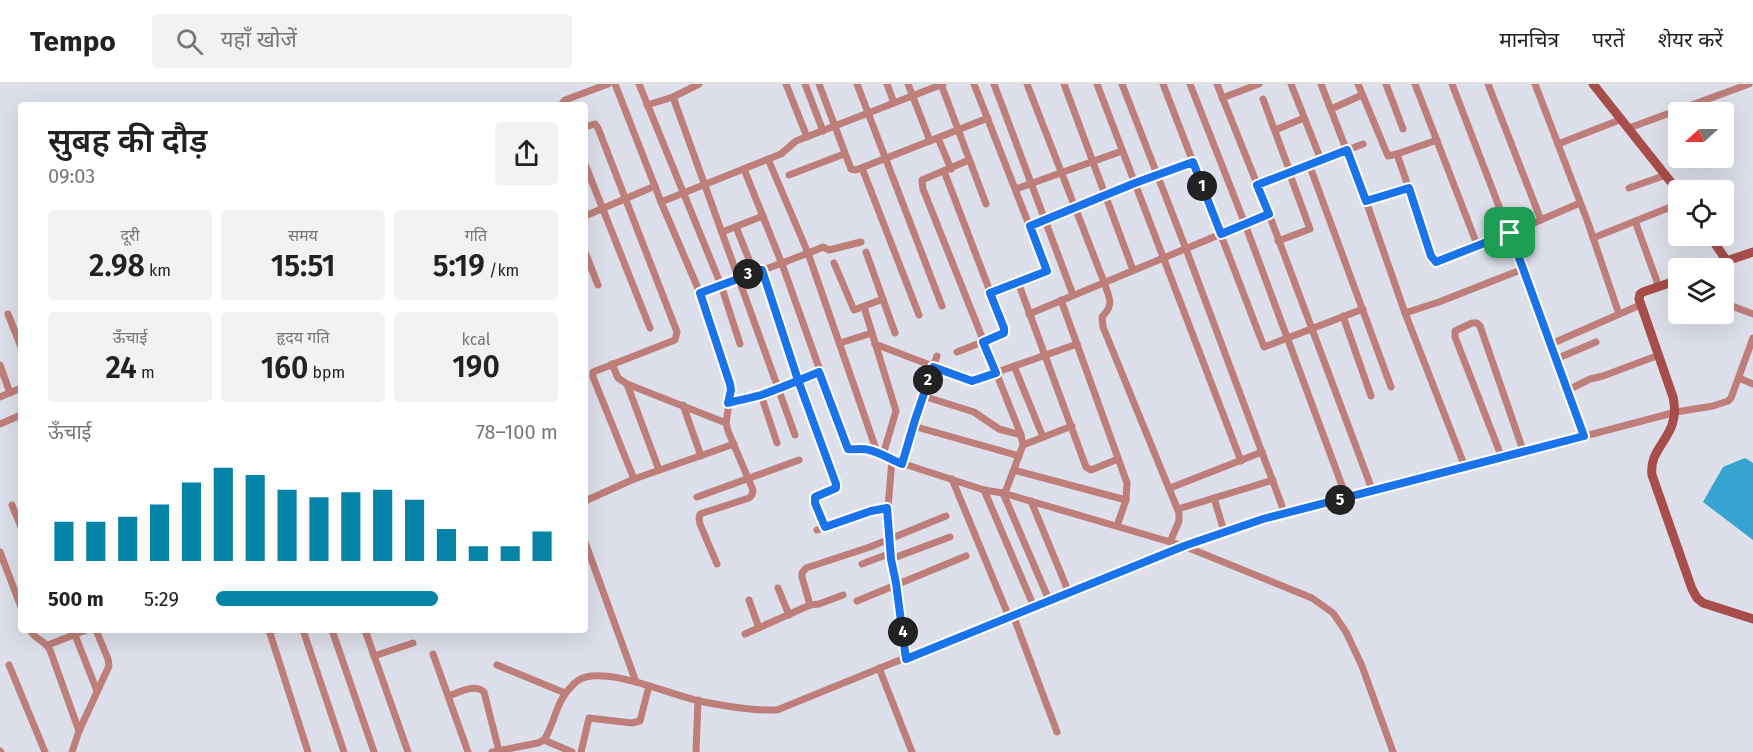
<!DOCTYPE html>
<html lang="hi">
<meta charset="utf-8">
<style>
body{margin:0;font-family:"Fira Sans","Noto Sans Devanagari",sans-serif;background:#f2f2f2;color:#222;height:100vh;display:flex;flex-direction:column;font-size:22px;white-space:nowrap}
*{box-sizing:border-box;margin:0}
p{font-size:20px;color:#767676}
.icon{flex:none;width:33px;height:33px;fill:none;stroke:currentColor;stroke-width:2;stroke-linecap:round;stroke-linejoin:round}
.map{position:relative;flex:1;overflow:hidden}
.panel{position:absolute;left:18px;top:18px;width:570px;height:531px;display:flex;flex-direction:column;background:#fff;border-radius:6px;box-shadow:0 6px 24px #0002}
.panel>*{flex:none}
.needle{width:39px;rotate:249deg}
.fabs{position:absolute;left:1668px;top:18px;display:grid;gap:12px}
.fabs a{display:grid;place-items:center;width:66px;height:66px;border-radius:6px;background:#fff;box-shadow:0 6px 24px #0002;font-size:30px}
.pin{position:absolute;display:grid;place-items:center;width:51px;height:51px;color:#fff;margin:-26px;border-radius:12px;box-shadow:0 3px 9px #0006}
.km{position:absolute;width:30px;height:30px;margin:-15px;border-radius:50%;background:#222;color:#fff;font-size:16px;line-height:30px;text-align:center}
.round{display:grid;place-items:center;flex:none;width:63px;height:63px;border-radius:6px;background:#f2f2f2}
.summary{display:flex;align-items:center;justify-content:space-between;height:102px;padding:0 30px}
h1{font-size:33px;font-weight:600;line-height:45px}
.stats{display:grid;grid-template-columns:repeat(3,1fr);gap:9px;height:102px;padding:6px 30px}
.stats div{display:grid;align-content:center;border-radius:6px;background:#f2f2f2;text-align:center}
.stats b{font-size:30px;font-weight:600}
.stats small{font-size:16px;font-weight:400}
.stats p{font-size:16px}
.chart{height:168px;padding:12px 30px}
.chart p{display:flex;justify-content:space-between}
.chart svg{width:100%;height:108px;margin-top:6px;stroke:#0584a8;stroke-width:6}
ul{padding:0 30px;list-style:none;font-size:20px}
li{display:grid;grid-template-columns:96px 72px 1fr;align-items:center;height:45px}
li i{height:15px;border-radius:8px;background:#0584a8}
header{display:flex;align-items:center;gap:36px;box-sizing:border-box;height:84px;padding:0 30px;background:#fff;border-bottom:2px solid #e0e0e0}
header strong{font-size:28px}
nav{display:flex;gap:33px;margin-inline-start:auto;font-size:21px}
.search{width:420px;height:54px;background:#f2f2f2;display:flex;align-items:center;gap:15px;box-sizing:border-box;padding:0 21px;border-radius:6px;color:#767676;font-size:22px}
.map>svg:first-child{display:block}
.water{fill:#36a3d0}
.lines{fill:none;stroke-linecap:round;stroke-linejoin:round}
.street{stroke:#be7f7a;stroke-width:7}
.secondary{stroke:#a74d4a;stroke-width:9}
.route-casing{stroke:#fff;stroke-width:12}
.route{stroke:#1a73e8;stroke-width:8}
</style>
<header>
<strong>Tempo</strong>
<div class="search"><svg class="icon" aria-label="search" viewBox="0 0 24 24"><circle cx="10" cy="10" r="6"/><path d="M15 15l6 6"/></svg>यहाँ खोजें</div>
<nav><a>मानचित्र</a><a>परतें</a><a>शेयर करें</a></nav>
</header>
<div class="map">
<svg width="1753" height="668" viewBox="0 0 1753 668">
<rect width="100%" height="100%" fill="#dddfea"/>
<!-- water -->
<polygon class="water" points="1745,374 1753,379 1753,456 1703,418 1723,383"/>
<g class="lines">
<!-- street -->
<g class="street">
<polyline points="615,0 661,118 700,209 730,300 731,306 726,339 728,347 753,406 752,411 749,414 700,430 699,434 700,440 717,480"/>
<polyline points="639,0 721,201 740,260"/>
<polyline points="786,0 807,53"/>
<polyline points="805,0 823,47"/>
<polyline points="819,0 851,85 856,86 988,34"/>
<polyline points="857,0 942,222"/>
<polyline points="887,0 894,19"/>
<polyline points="908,0 930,57"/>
<polyline points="941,0 986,120"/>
<polyline points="974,0 1047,187 990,209"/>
<polyline points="994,0 1073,211"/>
<path d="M1027 0 1104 198C1109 214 1115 220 1102 233L1103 243 1179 429V437L1170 458"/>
<polyline points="1064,0 1133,186"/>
<polyline points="1097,0 1241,377"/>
<polyline points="1122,0 1186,165 1285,430"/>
<polyline points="1163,0 1264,263 1363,225"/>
<polyline points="1190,0 1245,140 1347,415"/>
<polyline points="1217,0 1269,130 1373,408"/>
<polyline points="1291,0 1321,76"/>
<polyline points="1321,0 1366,117 1405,229 1465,383"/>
<polyline points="1358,0 1388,72 1397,70 1437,56"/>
<polyline points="1386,0 1403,45"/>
<polyline points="1415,0 1478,163"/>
<polyline points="1452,0 1523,185 1584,352"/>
<polyline points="1488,0 1541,136"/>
<polyline points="1535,0 1587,136 1619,230"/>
<polyline points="673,13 795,351"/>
<polyline points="1222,14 1259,0"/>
<polyline points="1263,15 1290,88"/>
<polyline points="561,21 565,16 608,0"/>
<polyline points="647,21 673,13 699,0"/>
<polyline points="1331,25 1362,11"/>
<polyline points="585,43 595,40 598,44 677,248 675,256 593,288 593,293 634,395"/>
<polyline points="1629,44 1749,0"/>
<polyline points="1275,46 1304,34"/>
<polyline points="938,54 951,85"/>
<polyline points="1558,60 1622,35"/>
<polyline points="1397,70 1432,172 1436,178 1478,163 1580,119"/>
<polyline points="768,75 808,169 877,368"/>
<polyline points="969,76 922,96 923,105 1021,351 1023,361 1005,409"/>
<polyline points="585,80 650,244"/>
<polyline points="1309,80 1391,303"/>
<polyline points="862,84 919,231"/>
<polyline points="744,85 782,180 848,365 867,365 877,368 892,376 984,406 1003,409 1184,462 1312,514 1333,529 1346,548 1362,582 1393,668"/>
<polyline points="944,87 1004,244 1004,249 1000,251 957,268"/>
<polyline points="789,91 844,70"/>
<polyline points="1257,101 1363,60"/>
<polyline points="1629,104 1666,91"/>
<polyline points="1016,105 1122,67"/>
<polyline points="1366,117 1409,104"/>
<polyline points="661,118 781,70 796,57 943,0"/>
<polyline points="585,132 655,102"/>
<polyline points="1635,137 1659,203"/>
<polyline points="1030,142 1135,99 1193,78"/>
<polyline points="736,143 754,188"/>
<polyline points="722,148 763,132"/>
<polyline points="1593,154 1678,120"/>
<polyline points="1278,157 1310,145 1289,88"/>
<polyline points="585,168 598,201"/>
<polyline points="866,168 895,249"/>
<polyline points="834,179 854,226 883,215"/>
<polyline points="762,186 798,296 836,400 835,403 815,413 815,419 825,443"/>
<polyline points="1018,198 1086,383 1091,386 1118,375"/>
<path d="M700 209C741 193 783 180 823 163L829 166 861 158"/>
<polyline points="1061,216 1127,399 1126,416 1117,442"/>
<polyline points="1724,219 1753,230"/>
<polyline points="864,223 896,327 883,371"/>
<polyline points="1405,229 1439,218 1523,185"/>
<polyline points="8,230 21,263"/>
<polyline points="1029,230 1269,130"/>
<polyline points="1343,232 1371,312"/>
<polyline points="840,259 872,249"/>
<polyline points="875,260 972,297 1077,260"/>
<polyline points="1551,260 1640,221"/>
<polyline points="1556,275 1596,258"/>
<polyline points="612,280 618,294 627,300 726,339"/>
<polyline points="0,281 10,309"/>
<polyline points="1014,282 1043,353"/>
<polyline points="1739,294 1753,300"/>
<polyline points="627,300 659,386"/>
<polyline points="1568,306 1590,295 1603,292 1659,271"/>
<polyline points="761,311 777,359"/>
<polyline points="923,312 974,328 999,345 1021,351"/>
<polyline points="0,313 21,304"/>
<polyline points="728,319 761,311 819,288"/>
<polyline points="683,321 701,372"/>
<polyline points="0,340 21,331"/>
<polyline points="913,342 1019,372"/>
<polyline points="1023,361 1072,342"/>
<polyline points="1502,374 1455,253 1455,247 1472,239 1477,239 1480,242 1524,369"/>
<polyline points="892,376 887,435 906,575"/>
<polyline points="902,379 915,336 937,272"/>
<polyline points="1014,386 1126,416"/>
<polyline points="952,395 1009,533"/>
<polyline points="1170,404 1262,368"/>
<polyline points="984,406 1034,523"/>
<polyline points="1003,409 1049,516"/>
<polyline points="697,413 799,376"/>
<polyline points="1214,414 1224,447"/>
<polyline points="585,417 634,395 734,360"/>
<polyline points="1031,417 1069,509"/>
<polyline points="12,421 21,443"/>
<polyline points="1178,425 1273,396"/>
<polyline points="817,446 871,427 887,424"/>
<polyline points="585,458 636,598"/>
<polyline points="0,468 21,523"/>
<polyline points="891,475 950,453"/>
<polyline points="862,480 891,469"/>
<polyline points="778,504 789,531"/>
<polyline points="749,516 759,544"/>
<polyline points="857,517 966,472"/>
<polyline points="810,521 819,520 843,511"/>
<polyline points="1013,531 1057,648"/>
<path d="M30 546C35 556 45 556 50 566L79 647"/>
<polyline points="269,546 308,668"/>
<polyline points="303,546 344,668"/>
<polyline points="332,546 374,668"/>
<polyline points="365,546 408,668"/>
<polyline points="745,550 810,521 802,493 802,489 806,484 870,463 946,432"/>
<polyline points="75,551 97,607"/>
<polyline points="48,561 86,546"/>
<polyline points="433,570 468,668"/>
<polyline points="374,572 413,559"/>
<polyline points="9,581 45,668"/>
<polyline points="497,581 565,609"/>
<polyline points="879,584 912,668"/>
<path d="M449 612C460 608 475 599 484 608L499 667"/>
<polyline points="544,656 572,668"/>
<polyline points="0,667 1,668"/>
<polyline points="72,668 79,647 109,582 108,575 96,546"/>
<path d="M492 668 538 659 544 656C555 639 556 617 571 603 575 598 581 594 586 593 615 586 669 610 699 617 724 622 752 627 777 626L1087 500 1224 447 1263 435 1347 415 1676 328 1713 322 1728 317 1731 314 1753 254"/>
<polyline points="581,668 589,634 632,639 640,637 649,602"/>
<polyline points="696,668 698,616"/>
</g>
<!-- secondary -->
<g class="secondary">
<polyline points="1593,0 1678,107"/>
<polyline points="1710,152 1726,176"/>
<polyline points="1706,184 1753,168"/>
<path d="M1678 196 1643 208 1640 210 1639 215 1673 313C1682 353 1648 361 1652 391L1692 505 1697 514 1703 519 1753 535"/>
</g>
</g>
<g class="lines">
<defs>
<path id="route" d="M1510 149 1436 178 1431 172 1409 104 1366 117 1347 66 1257 101 1269 130 1221 150 1193 78 1135 99 1030 142 1047 187 990 209 1004 244V249L983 258 996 289 972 297 933 283 915 336 902 380C891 376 880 368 869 366 862 364 855 366 848 365L819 288C800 296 781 304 761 311 751 314 739 316 728 319L731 306 730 300 700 209 762 186 798 296 836 400V404L815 413V419L825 443 871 427 887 424 891 475 896 499 906 575 1184 462 1263 435 1584 352 1510 149"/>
</defs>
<!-- route casing -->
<use href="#route" class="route-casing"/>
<!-- route -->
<use href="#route" class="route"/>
</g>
</svg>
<div class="fabs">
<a><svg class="needle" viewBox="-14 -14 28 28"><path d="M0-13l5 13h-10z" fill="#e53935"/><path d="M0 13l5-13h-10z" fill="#767676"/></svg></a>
<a><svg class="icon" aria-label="locate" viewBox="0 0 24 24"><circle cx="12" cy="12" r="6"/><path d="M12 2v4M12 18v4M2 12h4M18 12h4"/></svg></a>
<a><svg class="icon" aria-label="layers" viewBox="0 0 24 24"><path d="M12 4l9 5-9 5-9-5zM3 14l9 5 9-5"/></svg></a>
</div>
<div class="pin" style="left:1510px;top:149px;background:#1e9e55"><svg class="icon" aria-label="arrive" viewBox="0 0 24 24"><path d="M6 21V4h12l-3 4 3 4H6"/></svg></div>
<b class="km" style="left:1202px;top:102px">1</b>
<b class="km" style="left:928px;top:296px">2</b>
<b class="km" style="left:748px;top:190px">3</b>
<b class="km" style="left:903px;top:548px">4</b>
<b class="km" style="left:1340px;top:416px">5</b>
<section class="panel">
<div class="summary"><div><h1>सुबह की दौड़</h1><p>09:03</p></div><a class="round"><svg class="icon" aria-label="share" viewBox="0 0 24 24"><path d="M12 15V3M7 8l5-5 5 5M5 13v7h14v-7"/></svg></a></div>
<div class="stats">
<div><p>दूरी</p><b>2.98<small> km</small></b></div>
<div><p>समय</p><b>15:51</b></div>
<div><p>गति</p><b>5:19<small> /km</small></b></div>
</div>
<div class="stats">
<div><p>ऊँचाई</p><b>24<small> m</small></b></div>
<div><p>हृदय गति</p><b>160<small> bpm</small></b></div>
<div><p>kcal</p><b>190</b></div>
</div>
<div class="chart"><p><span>ऊँचाई</span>78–100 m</p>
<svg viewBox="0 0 160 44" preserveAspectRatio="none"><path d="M5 44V28M15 44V28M25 44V26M35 44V21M45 44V12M55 44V6M65 44V9M75 44V15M85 44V18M95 44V16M105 44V15M115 44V19M125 44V31M135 44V38M145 44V38M155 44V32"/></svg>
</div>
<ul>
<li><b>500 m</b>5:29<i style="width:65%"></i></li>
</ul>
</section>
</div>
